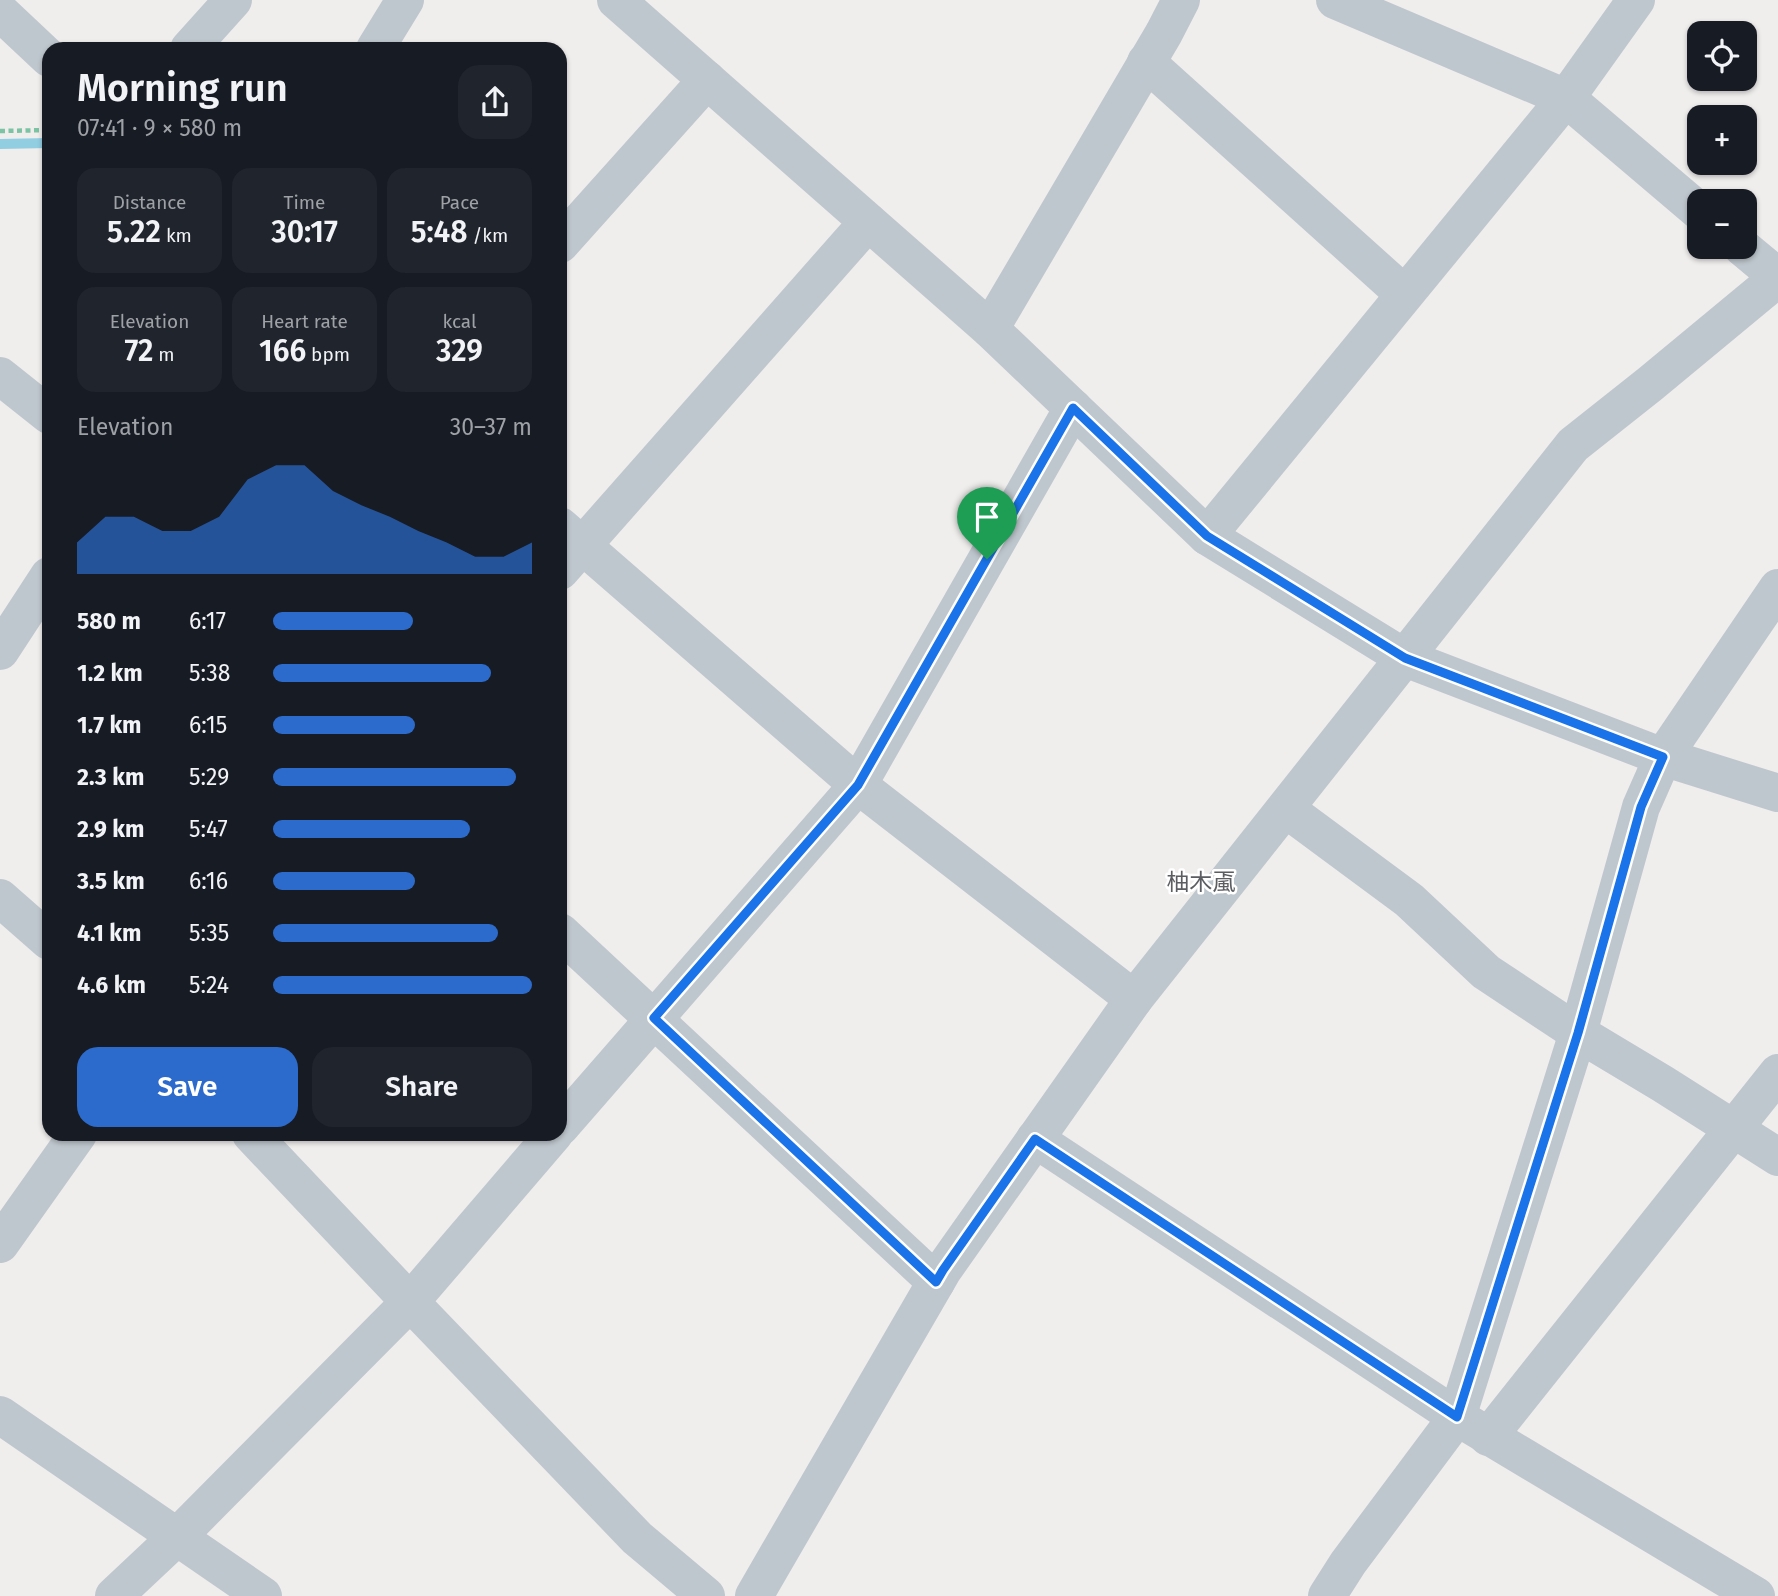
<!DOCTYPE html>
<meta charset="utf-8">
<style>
body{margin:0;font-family:"Fira Sans","Noto Sans JP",sans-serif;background:#20242c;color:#f1f3f6;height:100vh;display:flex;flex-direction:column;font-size:26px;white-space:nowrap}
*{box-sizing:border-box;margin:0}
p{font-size:23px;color:#9ea1a6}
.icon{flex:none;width:38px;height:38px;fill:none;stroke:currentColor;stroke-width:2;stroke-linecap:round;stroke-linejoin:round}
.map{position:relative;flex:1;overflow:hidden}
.panel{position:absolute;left:42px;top:42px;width:525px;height:1099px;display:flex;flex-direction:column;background:#171b24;border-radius:21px;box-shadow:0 2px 5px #0004}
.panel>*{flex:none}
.controls{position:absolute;left:1687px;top:21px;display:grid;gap:14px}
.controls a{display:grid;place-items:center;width:70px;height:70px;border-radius:14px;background:#171b24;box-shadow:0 2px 5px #0004;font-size:35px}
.pin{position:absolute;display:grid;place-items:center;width:60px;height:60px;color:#fff;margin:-72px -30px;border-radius:50% 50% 50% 0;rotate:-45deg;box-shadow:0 0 7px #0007}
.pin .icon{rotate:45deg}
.round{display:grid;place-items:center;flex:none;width:74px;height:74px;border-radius:21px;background:#20242c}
.head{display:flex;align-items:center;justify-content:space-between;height:119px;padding:0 35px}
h1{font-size:38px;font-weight:600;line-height:52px}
.stats{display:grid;grid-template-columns:repeat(3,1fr);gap:10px;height:119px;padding:7px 35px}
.stats div{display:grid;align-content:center;border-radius:18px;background:#20242c;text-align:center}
.stats b{font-size:30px;font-weight:600}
.stats small{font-size:19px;font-weight:400}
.stats p{font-size:19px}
.chart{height:196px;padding:14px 35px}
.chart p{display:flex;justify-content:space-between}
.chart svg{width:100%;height:126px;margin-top:7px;fill:#2c6bcb;opacity:.7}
.primary-button{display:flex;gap:14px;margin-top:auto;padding:14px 35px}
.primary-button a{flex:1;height:80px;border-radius:21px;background:#2c6bcb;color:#fff;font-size:28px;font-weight:600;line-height:80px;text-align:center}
.primary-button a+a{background:#20242c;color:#f1f3f6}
ul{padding:0 35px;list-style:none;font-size:23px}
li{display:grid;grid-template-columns:112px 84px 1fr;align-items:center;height:52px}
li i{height:18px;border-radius:9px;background:#2c6bcb}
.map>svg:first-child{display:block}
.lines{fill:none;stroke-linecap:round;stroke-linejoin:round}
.stream{stroke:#91cee2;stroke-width:10}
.path{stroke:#7bc3a3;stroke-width:4.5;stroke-dasharray:5 3.5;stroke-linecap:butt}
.minor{stroke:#bfc7ce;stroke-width:38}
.route-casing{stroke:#fff;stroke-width:14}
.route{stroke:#1a73e8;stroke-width:9}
.labels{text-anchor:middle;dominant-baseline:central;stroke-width:5;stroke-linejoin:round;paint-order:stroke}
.quarter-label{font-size:23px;fill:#5b5d61;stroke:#fff}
</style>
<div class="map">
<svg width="1778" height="1596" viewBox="0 0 1778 1596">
<rect width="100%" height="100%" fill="#f0eded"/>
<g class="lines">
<!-- stream -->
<polyline class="stream" points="0,144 49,143"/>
<!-- path -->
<polyline class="path" points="0,131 49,130"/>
<!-- minor -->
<g class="minor">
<polyline points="616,0 990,329 1207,536 1405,658 1663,757 1778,793"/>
<polyline points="1335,0 1566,98 1699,211"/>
<polyline points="0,12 49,58"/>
<polyline points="189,49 233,0"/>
<polyline points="375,49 405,0"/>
<polyline points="1146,62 1404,294"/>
<polyline points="560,244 707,80"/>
<polyline points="1742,247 1778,277"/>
<polyline points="990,329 1164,33 1181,0"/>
<polyline points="0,376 49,415"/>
<polyline points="560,526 858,785 1134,999"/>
<polyline points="1207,536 1566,98 1636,0"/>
<polyline points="560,571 868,222"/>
<polyline points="0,651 49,576"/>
<polyline points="1286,809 1409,900 1486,972 1578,1033 1663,1084 1778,1157"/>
<polyline points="0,898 49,941"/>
<polyline points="560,932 936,1282"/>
<polyline points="560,1127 858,785 1073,408"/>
<polyline points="251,1134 410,1302 637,1538 706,1596"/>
<polyline points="1035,1139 1457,1417 1756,1596"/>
<polyline points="0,1244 78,1134"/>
<polyline points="0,1415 263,1596"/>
<polyline points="1488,1437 1778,1073"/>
<polyline points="114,1596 178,1536 410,1302 554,1134"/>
<polyline points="754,1596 943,1270 1134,999 1573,445 1650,384 1778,278"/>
<polyline points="1327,1596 1348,1563 1457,1417 1578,1033 1641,807 1663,757 1778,588"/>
</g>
</g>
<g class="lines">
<defs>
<polygon id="route" points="1073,408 1207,536 1405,658 1663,757 1641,807 1578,1033 1457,1417 1035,1139 943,1270 936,1282 654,1018 858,785"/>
</defs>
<!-- route casing -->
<use href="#route" class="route-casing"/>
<!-- route -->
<use href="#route" class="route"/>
</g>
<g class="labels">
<!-- quarter labels -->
<g class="quarter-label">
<text x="1201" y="882">柚木颪</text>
</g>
</g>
</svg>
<div class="controls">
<a><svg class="icon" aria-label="locate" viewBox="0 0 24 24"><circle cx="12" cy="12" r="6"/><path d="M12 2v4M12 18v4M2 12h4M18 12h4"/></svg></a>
<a>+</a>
<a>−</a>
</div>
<div class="pin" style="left:987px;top:559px;background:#1e9e55"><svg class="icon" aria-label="arrive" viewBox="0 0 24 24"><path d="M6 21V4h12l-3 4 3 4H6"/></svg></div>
<section class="panel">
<div class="head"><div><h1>Morning run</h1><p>07:41 · 9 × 580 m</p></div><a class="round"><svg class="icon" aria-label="share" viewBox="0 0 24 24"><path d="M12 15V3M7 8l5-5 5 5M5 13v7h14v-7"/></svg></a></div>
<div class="stats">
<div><p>Distance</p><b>5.22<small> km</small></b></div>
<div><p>Time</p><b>30:17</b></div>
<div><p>Pace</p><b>5:48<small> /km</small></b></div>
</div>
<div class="stats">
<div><p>Elevation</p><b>72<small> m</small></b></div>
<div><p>Heart rate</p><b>166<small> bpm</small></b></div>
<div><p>kcal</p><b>329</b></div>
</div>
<div class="chart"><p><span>Elevation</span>30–37 m</p>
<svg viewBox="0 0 160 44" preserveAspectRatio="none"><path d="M0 44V33L10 24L20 24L30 29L40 29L50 24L60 11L70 6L80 6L90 15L100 20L110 24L120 29L130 33L140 38L150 38L160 33V44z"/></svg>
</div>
<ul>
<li><b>580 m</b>6:17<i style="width:54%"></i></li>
<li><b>1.2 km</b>5:38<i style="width:84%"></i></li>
<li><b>1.7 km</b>6:15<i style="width:55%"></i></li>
<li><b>2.3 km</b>5:29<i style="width:94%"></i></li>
<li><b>2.9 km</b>5:47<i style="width:76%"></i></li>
<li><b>3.5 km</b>6:16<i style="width:55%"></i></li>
<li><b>4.1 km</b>5:35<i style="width:87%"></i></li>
<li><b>4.6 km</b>5:24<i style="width:100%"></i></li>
</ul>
<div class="primary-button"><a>Save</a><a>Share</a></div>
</section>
</div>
